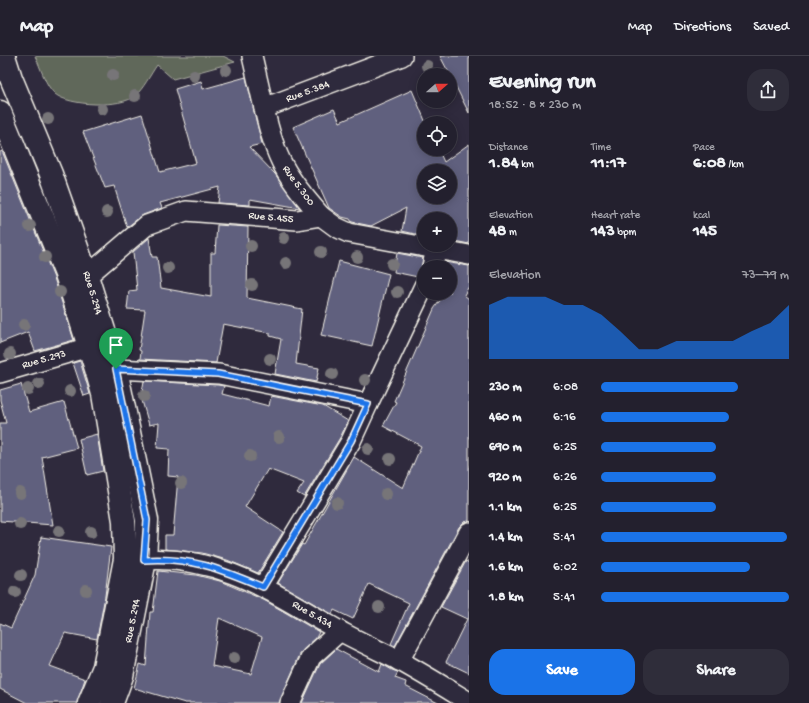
<!DOCTYPE html>
<meta charset="utf-8">
<style>
body{margin:0;font-family:"Gochi Hand",sans-serif;background:#2f2d3a;color:#f1f3f6;height:100vh;display:flex;flex-direction:column;font-size:15px;white-space:nowrap}
*{box-sizing:border-box;margin:0}
p{font-size:13px;color:#a3a3aa}
.icon{flex:none;width:22px;height:22px;fill:none;stroke:currentColor;stroke-width:2;stroke-linecap:round;stroke-linejoin:round}
.map{position:relative;flex:1;overflow:hidden}
.side{display:flex;flex-direction:column;background:#23202e;width:340px}
.side>*{flex:none}
.needle{width:26px;rotate:69deg}
.fabs{position:absolute;left:417px;top:12px;display:grid;gap:8px}
.fabs a{display:grid;place-items:center;width:40px;height:40px;border-radius:50%;background:#23202e;box-shadow:0 2px 10px #0003,0 0 0 1px #403e4a;font-size:20px}
.pin{position:absolute;display:grid;place-items:center;width:34px;height:34px;color:#fff;margin:-41px -17px;border-radius:50% 50% 50% 0;rotate:-45deg;box-shadow:0 0 4px #0007}
.pin .icon{rotate:45deg}
.round{display:grid;place-items:center;flex:none;width:42px;height:42px;border-radius:16px;background:#2f2d3a}
.head{display:flex;align-items:center;justify-content:space-between;height:68px;padding:0 20px}
h1{font-size:22px;font-weight:800;line-height:30px}
.figures{display:grid;grid-template-columns:repeat(3,1fr);gap:6px;height:68px;padding:4px 20px}
.figures div{display:grid;align-content:center}
.figures b{font-size:17px;font-weight:800}
.figures small{font-size:11px;font-weight:400}
.figures p{font-size:11px}
.chart{height:112px;padding:8px 20px}
.chart p{display:flex;justify-content:space-between}
.chart svg{width:100%;height:72px;margin-top:4px;fill:#1a73e8;opacity:.7}
.cta{display:flex;gap:8px;margin-top:auto;padding:8px 20px}
.cta a{flex:1;height:46px;border-radius:16px;background:#1a73e8;color:#fff;font-size:16px;font-weight:800;line-height:46px;text-align:center}
.cta a+a{background:#2f2d3a;color:#f1f3f6}
ul{padding:0 20px;list-style:none;font-size:13px}
li{display:grid;grid-template-columns:64px 48px 1fr;align-items:center;height:30px}
li i{height:10px;border-radius:5px;background:#1a73e8}
header{display:flex;align-items:center;gap:24px;box-sizing:border-box;height:56px;padding:0 20px;background:#23202e;border-bottom:1px solid #403e4a}
header strong{font-size:19px}
nav{display:flex;gap:22px;margin-inline-start:auto;font-size:14px}
main{display:flex;flex:1;min-height:0}
.map>svg:first-child{display:block}
.green{fill:#61675a;stroke:#aaaca1}
.building{fill:#61607e;stroke:#f4f1e8;fill-rule:evenodd}
.lines{fill:none;stroke-linecap:round;stroke-linejoin:round}
.street-casing{stroke:#f4f1e8;stroke-width:22}
.secondary-casing{stroke:#f4f1e8;stroke-width:25}
.street{stroke:#2f2a3d;stroke-width:19}
.secondary{stroke:#2f2a3d;stroke-width:22}
.tree{fill:#777578}
.route-casing{stroke:#fff;stroke-width:8}
.route{stroke:#1a73e8;stroke-width:5}
.labels{text-anchor:middle;dominant-baseline:central;stroke-width:3;stroke-linejoin:round;paint-order:stroke}
.street-label{font-size:11px;fill:#f4f1e8;stroke:#2f2a3d}
</style>
<header>
<strong>Map</strong>
<nav><a>Map</a><a>Directions</a><a>Saved</a></nav>
</header>
<main>
<div class="map">
<svg width="469" height="647" viewBox="0 0 469 647">
<rect width="100%" height="100%" fill="#2f2a3d"/>
<filter id="ink" filterUnits="userSpaceOnUse"><feTurbulence type="fractalNoise" baseFrequency=".025" numOctaves="2"/><feDisplacementMap in="SourceGraphic" scale="8" xChannelSelector="R" yChannelSelector="G"/><feConvolveMatrix kernelMatrix="1 2 1 2 8 2 1 2 1" color-interpolation-filters="sRGB"/></filter>
<g filter="url(#ink)">
<!-- green -->
<path class="green" d="M35 0H223L235 6 173 23 157 9C150 19 144 32 135 40 121 52 69 50 55 38 45 29 41 12 35 0Z"/>
<!-- building -->
<g class="building">
<polygon points="440,0 469,0 469,57 450,19"/>
<polygon points="246,21 262,88 249,91 275,118 300,152 250,143 250,149 218,147 220,131 160,147 162,152 143,159 127,171 114,130 105,132 83,76 142,58 160,116 196,107 175,33 201,25 203,33"/>
<path d="M412 34 426 67H424V93H438L444 106 469 88V188L450 184V163H424V180L402 175 406 152 371 170 352 166 350 163 342 161 329 152 293 71 334 53 340 66ZM424 115H450V141H424Z"/>
<polygon points="2,95 54,222 74,284 35,295 28,276 0,287 0,96"/>
<polygon points="217,169 248,171 247,242 302,253 296,308 319,312 316,326 275,318 281,283 270,280 270,277 223,268 216,307 140,303 141,295 139,294 145,254 127,253 129,235 137,234 133,196 149,182 152,201 157,201 161,232 211,241 211,197 215,197"/>
<polygon points="397,197 423,202 421,214 424,219 418,221 394,216"/>
<polygon points="339,205 389,218 372,290 321,279"/>
<polygon points="444,206 469,210 469,230 464,239 469,243 469,465 464,466 459,471 395,590 391,588 409,547 369,528 353,563 334,554 332,558 278,527 302,488 304,489 354,401 403,432 421,390 383,370 396,346 394,345 434,253 445,237 450,237 452,227 450,227 450,211 443,211"/>
<polygon points="80,305 90,338 84,340 73,307"/>
<polygon points="144,325 218,329 224,330 222,338 269,350 271,340 323,350 348,365 341,380 304,441 297,437 304,427 268,413 245,451 283,476 258,517 227,504 202,497 165,493 165,479 173,479 178,421 168,420 169,393 157,392 159,367 149,369 141,341"/>
<polygon points="21,328 29,356 64,346 77,392 42,401 53,469 0,465 0,367 6,367 0,344 0,334"/>
<polygon points="97,378 103,415 87,419 79,383"/>
<polygon points="41,481 111,491 105,540 97,583 65,577 50,610 85,623 77,647 27,647 0,633 0,567 11,572 35,519"/>
<polygon points="466,505 469,507 469,617 446,606 467,563 441,551"/>
<path d="M158 515 196 519 220 525 264 544 319 576 316 582 301 596 279 647H185L134 632 140 608 146 610 150 556H153ZM219 562 262 581 251 618 212 610Z"/>
<polygon points="336,593 379,616 382,608 392,614 398,616 395,622 406,626 405,630 438,647 302,647 320,608"/>
</g>
<g class="lines">
<defs>
<g id="street">
<polyline points="252,0 264,52 402,0"/>
<path d="M264 52C275 103 287 122 321 160"/>
<polyline points="432,211 436,192"/>
<polyline points="87,220 147,169 186,155 297,164 321,160 336,171 349,177 469,199"/>
<polyline points="116,313 219,318 368,348 351,385 263,531"/>
<polyline points="0,317 89,291"/>
<polyline points="368,348 424,230"/>
<path d="M145 504C222 499 274 538 338 574 358 585 378 594 398 604 422 617 446 632 469 646"/>
<polyline points="399,605 469,476"/>
<polyline points="290,647 311,601 340,575"/>
</g>
<g id="secondary">
<polyline points="4,0 11,22 51,118 87,220 116,313 147,464 145,504 122,620 112,647"/>
<polyline points="0,56 66,218 96,313 103,338 124,465 125,503 104,611 89,647"/>
</g>
</defs>
<!-- street casing -->
<use href="#street" class="street-casing"/>
<!-- secondary casing -->
<use href="#secondary" class="secondary-casing"/>
<!-- street -->
<use href="#street" class="street"/>
<!-- secondary -->
<use href="#secondary" class="secondary"/>
</g>
<!-- trees -->
<g class="tree">
<circle cx="427" cy="10" r="6"/>
<circle cx="226" cy="14" r="6"/>
<circle cx="113" cy="19" r="6"/>
<circle cx="194" cy="20" r="6"/>
<circle cx="135" cy="40" r="6"/>
<circle cx="102" cy="53" r="6"/>
<circle cx="48" cy="63" r="6"/>
<circle cx="107" cy="156" r="6"/>
<circle cx="30" cy="170" r="6"/>
<circle cx="284" cy="182" r="6"/>
<circle cx="251" cy="190" r="6"/>
<circle cx="321" cy="196" r="6"/>
<circle cx="45" cy="201" r="6"/>
<circle cx="357" cy="201" r="6"/>
<circle cx="286" cy="207" r="6"/>
<circle cx="392" cy="208" r="6"/>
<circle cx="168" cy="212" r="6"/>
<circle cx="252" cy="229" r="6"/>
<circle cx="60" cy="236" r="6"/>
<circle cx="397" cy="236" r="6"/>
<circle cx="24" cy="269" r="6"/>
<circle cx="10" cy="298" r="6"/>
<circle cx="270" cy="303" r="6"/>
<circle cx="332" cy="318" r="6"/>
<circle cx="365" cy="324" r="6"/>
<circle cx="39" cy="328" r="6"/>
<circle cx="28" cy="333" r="6"/>
<circle cx="70" cy="335" r="6"/>
<circle cx="144" cy="340" r="6"/>
<circle cx="279" cy="381" r="6"/>
<circle cx="368" cy="393" r="6"/>
<circle cx="250" cy="400" r="6"/>
<circle cx="390" cy="403" r="6"/>
<circle cx="181" cy="427" r="6"/>
<circle cx="20" cy="437" r="6"/>
<circle cx="386" cy="438" r="6"/>
<circle cx="337" cy="447" r="6"/>
<circle cx="20" cy="468" r="6"/>
<circle cx="59" cy="475" r="6"/>
<circle cx="91" cy="476" r="6"/>
<circle cx="21" cy="519" r="6"/>
<circle cx="86" cy="534" r="6"/>
<circle cx="15" cy="536" r="6"/>
<circle cx="379" cy="551" r="6"/>
<circle cx="234" cy="602" r="6"/>
</g>
</g>
<g class="lines" filter="url(#ink)">
<defs>
<path id="route" d="M116 313 218 318 368 348 351 385 263 531C220 513 192 501 144 504L147 464Z"/>
</defs>
<!-- route casing -->
<use href="#route" class="route-casing"/>
<!-- route -->
<use href="#route" class="route"/>
</g>
<g class="labels">
<!-- street labels -->
<g class="street-label">
<text transform="translate(308 36) rotate(-20)">Rue 5.384</text>
<text transform="translate(298 130) rotate(54)">Rue 5.300</text>
<text transform="translate(271 162) rotate(5)">Rue 5.455</text>
<text transform="translate(92 237) rotate(73)">Rue 5.294</text>
<text transform="translate(44 304) rotate(-16)">Rue 5.293</text>
<text transform="translate(312 559) rotate(30)">Rue 5.434</text>
<text transform="translate(133 565) rotate(-79)">Rue 5.294</text>
</g>
</g>
</svg>
<div class="fabs">
<a><svg class="needle" viewBox="-14 -14 28 28"><path d="M0-13l5 13h-10z" fill="#e53935"/><path d="M0 13l5-13h-10z" fill="#a3a3aa"/></svg></a>
<a><svg class="icon" aria-label="locate" viewBox="0 0 24 24"><circle cx="12" cy="12" r="6"/><path d="M12 2v4M12 18v4M2 12h4M18 12h4"/></svg></a>
<a><svg class="icon" aria-label="layers" viewBox="0 0 24 24"><path d="M12 4l9 5-9 5-9-5zM3 14l9 5 9-5"/></svg></a>
<a>+</a>
<a>−</a>
</div>
<div class="pin" style="left:116px;top:313px;background:#1e9e55"><svg class="icon" aria-label="arrive" viewBox="0 0 24 24"><path d="M6 21V4h12l-3 4 3 4H6"/></svg></div>
</div>
<section class="side">
<div class="head"><div><h1>Evening run</h1><p>18:52 · 8 × 230 m</p></div><a class="round"><svg class="icon" aria-label="share" viewBox="0 0 24 24"><path d="M12 15V3M7 8l5-5 5 5M5 13v7h14v-7"/></svg></a></div>
<div class="figures">
<div><p>Distance</p><b>1.84<small> km</small></b></div>
<div><p>Time</p><b>11:17</b></div>
<div><p>Pace</p><b>6:08<small> /km</small></b></div>
</div>
<div class="figures">
<div><p>Elevation</p><b>48<small> m</small></b></div>
<div><p>Heart rate</p><b>143<small> bpm</small></b></div>
<div><p>kcal</p><b>145</b></div>
</div>
<div class="chart"><p><span>Elevation</span>73–79 m</p>
<svg viewBox="0 0 160 44" preserveAspectRatio="none"><path d="M0 44V11L10 6L20 6L30 6L40 11L50 11L60 17L70 27L80 38L90 38L100 33L110 33L120 33L130 33L140 27L150 22L160 11V44z"/></svg>
</div>
<ul>
<li><b>230 m</b>6:08<i style="width:73%"></i></li>
<li><b>460 m</b>6:16<i style="width:68%"></i></li>
<li><b>690 m</b>6:25<i style="width:61%"></i></li>
<li><b>920 m</b>6:26<i style="width:61%"></i></li>
<li><b>1.1 km</b>6:25<i style="width:61%"></i></li>
<li><b>1.4 km</b>5:41<i style="width:99%"></i></li>
<li><b>1.6 km</b>6:02<i style="width:79%"></i></li>
<li><b>1.8 km</b>5:41<i style="width:100%"></i></li>
</ul>
<div class="cta"><a>Save</a><a>Share</a></div>
</section>
</main>
